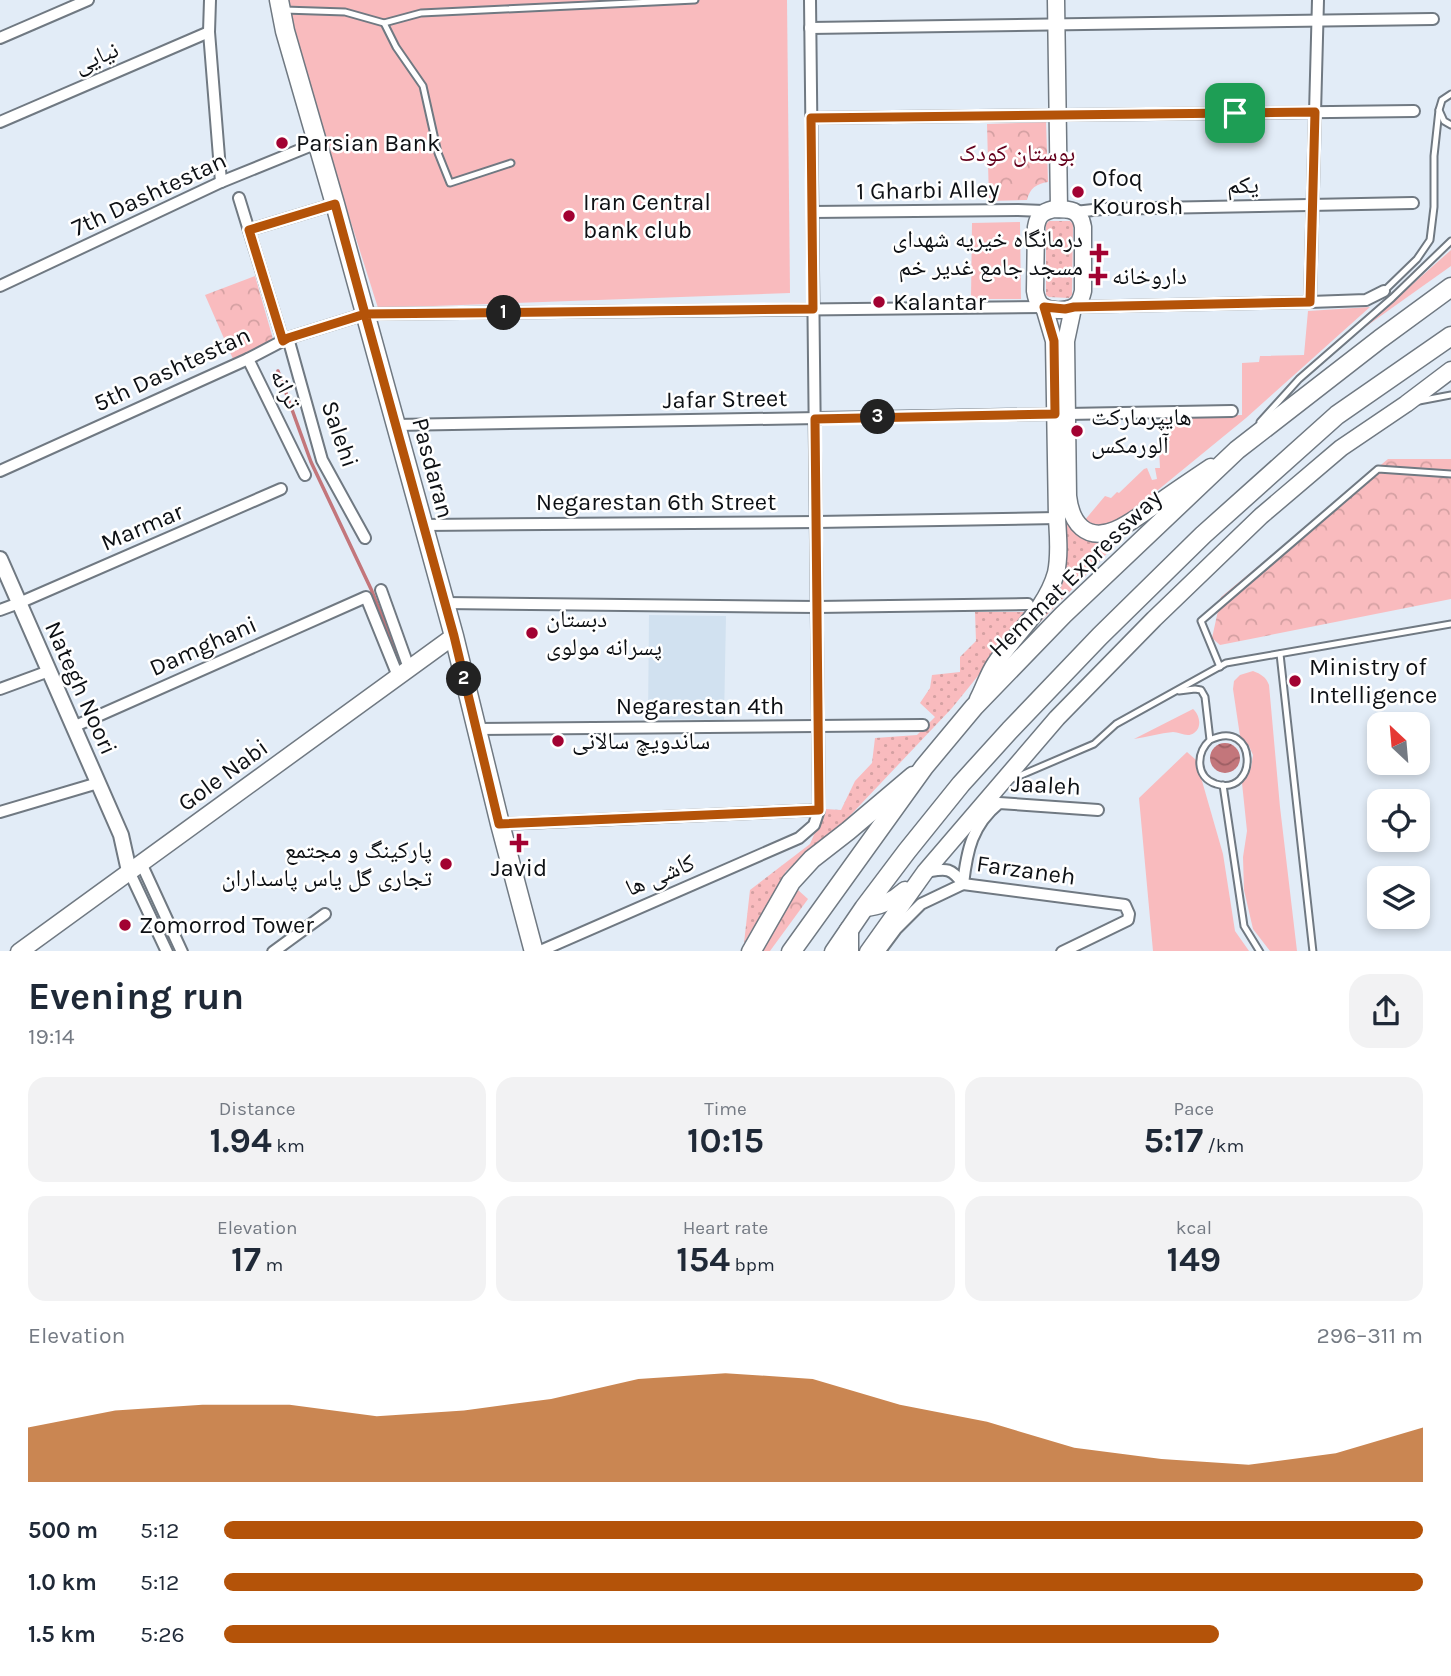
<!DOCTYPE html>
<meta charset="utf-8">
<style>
body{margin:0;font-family:Karla,"Noto Naskh Arabic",sans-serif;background:#f2f2f3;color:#1f2937;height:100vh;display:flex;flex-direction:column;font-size:26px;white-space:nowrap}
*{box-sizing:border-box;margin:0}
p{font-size:23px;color:#747a83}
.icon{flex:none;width:38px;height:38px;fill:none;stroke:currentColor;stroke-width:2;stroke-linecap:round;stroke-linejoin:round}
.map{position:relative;height:951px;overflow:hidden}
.side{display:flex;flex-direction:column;background:#fff;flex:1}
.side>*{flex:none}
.needle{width:46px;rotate:334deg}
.buttons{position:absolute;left:1367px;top:712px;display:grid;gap:14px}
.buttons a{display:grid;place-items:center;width:63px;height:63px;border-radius:14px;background:#fff;box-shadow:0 4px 10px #0003;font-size:35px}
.pin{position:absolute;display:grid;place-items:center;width:60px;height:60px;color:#fff;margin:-30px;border-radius:14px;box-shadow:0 4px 10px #0006}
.km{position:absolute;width:35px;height:35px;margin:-18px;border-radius:50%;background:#222;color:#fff;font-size:19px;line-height:35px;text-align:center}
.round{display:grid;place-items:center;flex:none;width:74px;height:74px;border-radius:21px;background:#f2f2f3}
.overview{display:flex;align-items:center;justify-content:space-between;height:119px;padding:0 28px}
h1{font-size:38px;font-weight:700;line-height:52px}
.metrics{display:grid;grid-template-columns:repeat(3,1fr);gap:10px;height:119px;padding:7px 28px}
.metrics div{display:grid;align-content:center;border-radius:18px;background:#f2f2f3;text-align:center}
.metrics b{font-size:35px;font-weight:700}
.metrics small{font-size:19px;font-weight:400}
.metrics p{font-size:19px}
.chart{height:196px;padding:14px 28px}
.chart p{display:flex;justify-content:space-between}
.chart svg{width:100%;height:126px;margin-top:7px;fill:#b45309;opacity:.7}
ul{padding:0 28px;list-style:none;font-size:23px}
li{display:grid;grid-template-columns:112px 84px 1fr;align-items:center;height:52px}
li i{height:18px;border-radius:9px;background:#b45309}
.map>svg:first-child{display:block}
.built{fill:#d1e1f0}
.grass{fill:url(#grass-dots)}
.forest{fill:url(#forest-crowns)}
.garden{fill:#f9bbbe}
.water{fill:url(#water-waves)}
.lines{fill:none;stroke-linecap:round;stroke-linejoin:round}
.stream{stroke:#c3767b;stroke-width:3.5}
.service-casing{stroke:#707982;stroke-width:9}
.minor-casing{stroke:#707982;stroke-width:14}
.tertiary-casing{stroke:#707982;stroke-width:18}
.secondary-casing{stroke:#707982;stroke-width:19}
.primary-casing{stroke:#707982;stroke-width:21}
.trunk-casing{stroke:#707982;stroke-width:21}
.service{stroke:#fff;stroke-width:5}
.minor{stroke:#fff;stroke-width:10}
.tertiary{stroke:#fff;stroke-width:14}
.secondary{stroke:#fff;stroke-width:16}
.primary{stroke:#fff;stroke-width:18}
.trunk{stroke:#fff;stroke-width:18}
.route-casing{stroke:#fff;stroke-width:14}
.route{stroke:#b45309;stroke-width:9}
.poi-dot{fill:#a20232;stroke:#fff;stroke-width:2.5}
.labels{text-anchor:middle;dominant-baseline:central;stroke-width:5;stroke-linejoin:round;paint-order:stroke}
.street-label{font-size:24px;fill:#0d1014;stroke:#fff}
.poi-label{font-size:24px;fill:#0d1014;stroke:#fff;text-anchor:start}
.park-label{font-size:24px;fill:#64001c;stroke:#fff}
</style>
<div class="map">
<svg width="1451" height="952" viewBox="0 0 1451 952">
<defs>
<pattern id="grass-dots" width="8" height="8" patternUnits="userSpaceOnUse" patternTransform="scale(1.75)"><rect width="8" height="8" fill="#f9bbbe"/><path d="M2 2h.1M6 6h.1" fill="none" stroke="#d4a0a2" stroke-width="1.8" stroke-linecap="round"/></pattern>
<pattern id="forest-crowns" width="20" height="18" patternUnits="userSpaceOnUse" patternTransform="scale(1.75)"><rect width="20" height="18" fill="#f9bbbe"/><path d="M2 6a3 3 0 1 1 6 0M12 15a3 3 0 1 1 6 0" fill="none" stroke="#d4a0a2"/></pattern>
<pattern id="water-waves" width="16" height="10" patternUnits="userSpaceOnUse" patternTransform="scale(1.75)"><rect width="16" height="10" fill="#c3767b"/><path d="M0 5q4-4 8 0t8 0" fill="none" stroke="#9d5f64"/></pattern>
</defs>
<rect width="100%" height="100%" fill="#e2ecf7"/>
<!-- built -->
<polygon class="built" points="649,615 726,616 724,720 648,719"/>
<!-- grass -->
<g class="grass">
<polygon points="1049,221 1070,221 1073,224 1072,295 1069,298 1049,297 1046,295 1046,224"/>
<polygon points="1065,517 1099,541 1107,541 1128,532 1006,657 1066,560"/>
<polygon points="975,612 1026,612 1016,629 952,708 825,842 786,871 782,880 744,943 750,890 810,844 825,809 841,810 855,781 872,763 875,738 917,735 935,717 920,703 930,688 932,675 960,672 960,657 976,641"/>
</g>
<!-- forest -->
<g class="forest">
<path d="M1046 122 1048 182C1036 184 1030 188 1027 200L989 201 987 124Z"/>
<polygon points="255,276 273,339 233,359 205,295"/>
<polygon points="1388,459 1451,459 1451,599 1220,645 1212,638 1221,597"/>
<polygon points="798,890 808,899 770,951 759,952"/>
</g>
<!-- garden -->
<g class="garden">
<polygon points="287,0 787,0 790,293 378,308 325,140"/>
<polygon points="1020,222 1021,299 971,299 972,223"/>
<polygon points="1451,250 1451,266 1361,330"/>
<path d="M1370 307 1246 418 1114 526C1104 527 1094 527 1084 521L1105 496 1111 498 1117 492 1119 493 1144 469 1147 468 1152 480 1157 479 1155 468H1160L1159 450 1163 449 1162 418 1242 415V363L1259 362 1260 356 1304 355 1308 311Z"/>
<path d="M1253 671C1261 674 1266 677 1269 685L1280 807 1297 951H1270L1253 929 1244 890 1243 857 1247 831 1242 783 1251 768 1253 755 1249 746 1240 736 1233 689 1234 681 1240 675Z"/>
<path d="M1193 709C1199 714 1203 727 1194 733 1187 738 1180 732 1173 732 1160 733 1147 737 1134 739Z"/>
<polygon points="1187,752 1196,760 1223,854 1235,931 1249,951 1153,951 1139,798"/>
</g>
<!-- water -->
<circle class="water" cx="1225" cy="758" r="15"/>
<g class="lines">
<!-- stream -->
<polyline class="stream" points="278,371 311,462 371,589 400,662"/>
<defs>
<g id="service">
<polyline points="284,10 345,12 384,23 396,47 423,86 438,153 450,183 511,163"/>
<polyline points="384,23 421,13 695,0"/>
<polyline points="1451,94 1442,100 1439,110 1444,121 1451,125"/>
<polyline points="1384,291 1417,259 1430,240 1434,207 1434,156 1439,110"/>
<polyline points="1419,401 1451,395"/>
<polyline points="1260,422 1299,379 1392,298 1451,241"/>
<polyline points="1280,654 1313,952"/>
<polyline points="1220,667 1201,621 1378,469 1451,474"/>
<path d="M1179 691 1195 689 1201 690 1205 697 1210 740C1196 753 1195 777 1216 784 1259 797 1258 717 1210 740"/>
<polyline points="1012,779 1094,744 1116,724 1226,663 1451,624"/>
<polyline points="1223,785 1244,926 1260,952"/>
</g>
<g id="minor">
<polyline points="210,0 209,32 221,182"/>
<polyline points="810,28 1433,19"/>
<polyline points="0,38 88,0"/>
<polyline points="811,118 1414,111"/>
<polyline points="0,122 209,32"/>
<polyline points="239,198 283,341"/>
<polyline points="812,212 1018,210 1044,211"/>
<polyline points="1075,212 1102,209 1413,203"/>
<polyline points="249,230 335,204"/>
<polyline points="0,286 221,182 317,143"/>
<polyline points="1310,302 1318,0"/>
<polyline points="1074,307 1310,302 1366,300 1384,291"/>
<polyline points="288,338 322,460 365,538"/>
<polyline points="248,359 305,475"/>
<polyline points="1067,414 1232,411"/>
<polyline points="395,425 1055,414"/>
<polyline points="0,471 248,359 288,338 365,314 1043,307"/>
<polyline points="423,525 816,522 1057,518"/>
<polyline points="381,590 409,668"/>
<polyline points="444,603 817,607 1028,604"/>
<polyline points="0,610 19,603 281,489"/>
<polyline points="0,689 49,671"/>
<polyline points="73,727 366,597 398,676"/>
<polyline points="476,729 923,725"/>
<polyline points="0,812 98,783"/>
<polyline points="500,824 819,810"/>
<polyline points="141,863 182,952"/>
<polyline points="129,871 167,952"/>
<path d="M925 872C945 869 950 866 963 884L1125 905 1129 914 1128 920 1062 952"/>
<polyline points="273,952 325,914"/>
<polyline points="538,952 799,838 814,825 819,810 810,0"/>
<path d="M879 952 896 929 921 904 963 884C967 850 972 825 999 803L1098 810"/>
</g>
<polyline id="tertiary" points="0,559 121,835 129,871"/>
<g id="secondary">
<polyline points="1056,0 1059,209"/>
<path d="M1054 209C1070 209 1080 209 1083 227V291C1082 295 1081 299 1079 302 1073 312 1051 312 1042 306 1037 302 1036 297 1035 291L1036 227C1038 215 1042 212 1054 209Z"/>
<path d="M1073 308 1066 341 1068 496C1071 523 1086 542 1115 530 1130 524 1144 512 1157 504 1175 491 1193 479 1211 467"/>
<path d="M978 699C984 688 988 674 995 664 1015 634 1046 609 1056 573 1060 555 1058 536 1057 518L1054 341 1044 307"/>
<path d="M864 908C881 907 893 901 905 890"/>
<polyline points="19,952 454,636"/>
<polyline points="868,952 925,872 1057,718 1154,619 1261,516 1341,448 1406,404 1451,370"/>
</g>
<g id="primary">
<polyline points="279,0 285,31 335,204 454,636 500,824 534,952"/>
<polyline points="849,930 849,952"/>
<polyline points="751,952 791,882 812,859 848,831 913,776"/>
</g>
<g id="trunk">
<polyline points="791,952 924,767 974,707 1063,615 1237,450 1380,339 1451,287"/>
<polyline points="834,952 864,908 907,851 961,784 1010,730 1100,636 1203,535 1337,415 1451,336"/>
</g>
</defs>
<!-- service casing -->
<use href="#service" class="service-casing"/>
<!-- minor casing -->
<use href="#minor" class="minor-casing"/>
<!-- tertiary casing -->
<use href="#tertiary" class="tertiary-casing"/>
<!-- secondary casing -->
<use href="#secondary" class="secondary-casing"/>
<!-- primary casing -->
<use href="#primary" class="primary-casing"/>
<!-- trunk casing -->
<use href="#trunk" class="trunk-casing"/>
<!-- service -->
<use href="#service" class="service"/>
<!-- minor -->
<use href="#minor" class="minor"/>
<!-- tertiary -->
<use href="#tertiary" class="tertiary"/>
<!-- secondary -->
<use href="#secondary" class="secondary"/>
<!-- primary -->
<use href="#primary" class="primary"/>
<!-- trunk -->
<use href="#trunk" class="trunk"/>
</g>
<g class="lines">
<defs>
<polyline id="route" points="1235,113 811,118 813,309 365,314 335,204 249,230 283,341 288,338 365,314 454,636 499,824 819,810 815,419 1055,414 1054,341 1044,307 1065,309 1074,307 1310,302 1315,112 1235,113"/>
</defs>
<!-- route casing -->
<use href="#route" class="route-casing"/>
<!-- route -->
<use href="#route" class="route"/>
</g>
<!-- markers -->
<g class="poi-dot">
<circle cx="282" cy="143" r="7"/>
<circle cx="1078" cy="192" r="7"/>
<circle cx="569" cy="216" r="7"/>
<path d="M1095.5 242.5h7v7h7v7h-7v7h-7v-7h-7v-7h7z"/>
<path d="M1094.5 265.5h7v7h7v7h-7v7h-7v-7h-7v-7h7z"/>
<circle cx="879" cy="302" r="7"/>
<circle cx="1077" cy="431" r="7"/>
<circle cx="532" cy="633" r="7"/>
<circle cx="1295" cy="681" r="7"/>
<circle cx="558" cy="741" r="7"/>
<path d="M515.5 832.5h7v7h7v7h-7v7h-7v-7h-7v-7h7z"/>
<circle cx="446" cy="864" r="7"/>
<circle cx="125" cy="925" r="7"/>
</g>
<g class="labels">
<!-- street labels -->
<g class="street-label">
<text transform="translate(96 57) rotate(-23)">نیایی</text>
<text transform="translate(1243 185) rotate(-1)">یکم</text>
<text transform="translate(928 190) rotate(-1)">1 Gharbi Alley</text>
<text transform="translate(149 194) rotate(-25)">7th Dashtestan</text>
<text transform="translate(172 369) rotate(-25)">5th Dashtestan</text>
<text transform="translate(286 389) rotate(64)">ترانه</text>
<text transform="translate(725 399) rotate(-1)">Jafar Street</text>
<text transform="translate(340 434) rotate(71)">Salehi</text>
<text transform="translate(433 468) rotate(75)">Pasdaran</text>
<text x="656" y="502">Negarestan 6th Street</text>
<text transform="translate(142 527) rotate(-23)">Marmar</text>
<text transform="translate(1075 573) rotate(-44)">Hemmat Expressway</text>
<text transform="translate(203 646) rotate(-24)">Damghani</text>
<text transform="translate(81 688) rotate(66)">Nategh Noori</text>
<text x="700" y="706">Negarestan 4th</text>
<text transform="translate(223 775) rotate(-36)">Gole Nabi</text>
<text transform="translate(1046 785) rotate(3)">Jaaleh</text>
<text transform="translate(1026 870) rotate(8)">Farzaneh</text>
<text transform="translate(660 875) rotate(-23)">کاشی ها</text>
</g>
<!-- poi labels -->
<g class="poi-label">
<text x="296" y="143">Parsian Bank</text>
<text x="1092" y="178">Ofoq<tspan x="1092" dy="28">Kourosh</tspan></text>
<text x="583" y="202">Iran Central<tspan x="583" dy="28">bank club</tspan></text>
<text x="1083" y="239" text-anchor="end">درمانگاه خیریه شهدای<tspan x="1083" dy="28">مسجد جامع غدیر خم</tspan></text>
<text x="1112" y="276">داروخانه</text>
<text x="893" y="302">Kalantar</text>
<text x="1091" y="417">هایپرمارکت<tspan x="1091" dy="28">آلورمکس</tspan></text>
<text x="546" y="619">دبستان<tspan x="546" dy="28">پسرانه مولوی</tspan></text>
<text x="1309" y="667">Ministry of<tspan x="1309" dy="28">Intelligence</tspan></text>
<text x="572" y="741">ساندویچ سالانی</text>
<text x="432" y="850" text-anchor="end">پارکینگ و مجتمع<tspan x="432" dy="28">تجاری گل یاس پاسداران</tspan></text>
<text x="519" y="868" text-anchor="middle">Javid</text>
<text x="139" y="925">Zomorrod Tower</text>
</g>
<!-- park labels -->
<g class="park-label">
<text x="1017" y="153">بوستان کودک</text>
</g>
</g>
</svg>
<div class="buttons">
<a><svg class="needle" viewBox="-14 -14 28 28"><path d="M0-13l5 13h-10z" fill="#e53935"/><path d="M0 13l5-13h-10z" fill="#747a83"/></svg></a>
<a><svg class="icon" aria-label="locate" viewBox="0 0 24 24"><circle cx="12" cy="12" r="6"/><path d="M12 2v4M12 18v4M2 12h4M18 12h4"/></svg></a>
<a><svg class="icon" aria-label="layers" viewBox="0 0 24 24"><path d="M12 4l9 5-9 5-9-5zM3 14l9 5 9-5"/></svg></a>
</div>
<div class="pin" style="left:1235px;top:113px;background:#1e9e55"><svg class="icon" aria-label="arrive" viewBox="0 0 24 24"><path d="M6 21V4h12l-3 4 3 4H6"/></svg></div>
<b class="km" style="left:504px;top:313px">1</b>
<b class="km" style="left:464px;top:679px">2</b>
<b class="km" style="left:878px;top:417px">3</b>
</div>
<section class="side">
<div class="overview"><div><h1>Evening run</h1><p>19:14</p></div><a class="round"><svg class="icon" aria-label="share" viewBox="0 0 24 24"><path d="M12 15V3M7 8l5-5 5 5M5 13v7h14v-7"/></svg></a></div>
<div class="metrics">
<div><p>Distance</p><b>1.94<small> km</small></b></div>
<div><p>Time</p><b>10:15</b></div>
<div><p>Pace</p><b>5:17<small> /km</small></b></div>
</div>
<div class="metrics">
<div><p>Elevation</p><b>17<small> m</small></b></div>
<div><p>Heart rate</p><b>154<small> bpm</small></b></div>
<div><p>kcal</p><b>149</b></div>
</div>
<div class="chart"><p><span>Elevation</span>296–311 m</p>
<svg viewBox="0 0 160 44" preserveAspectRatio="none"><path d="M0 44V25L10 19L20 17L30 17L40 21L50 19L60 15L70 8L80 6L90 8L100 17L110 23L120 32L130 36L140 38L150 34L160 25V44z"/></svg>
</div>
<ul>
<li><b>500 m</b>5:12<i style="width:100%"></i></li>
<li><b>1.0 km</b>5:12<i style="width:100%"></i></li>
<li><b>1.5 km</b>5:26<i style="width:83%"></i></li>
</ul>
</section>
